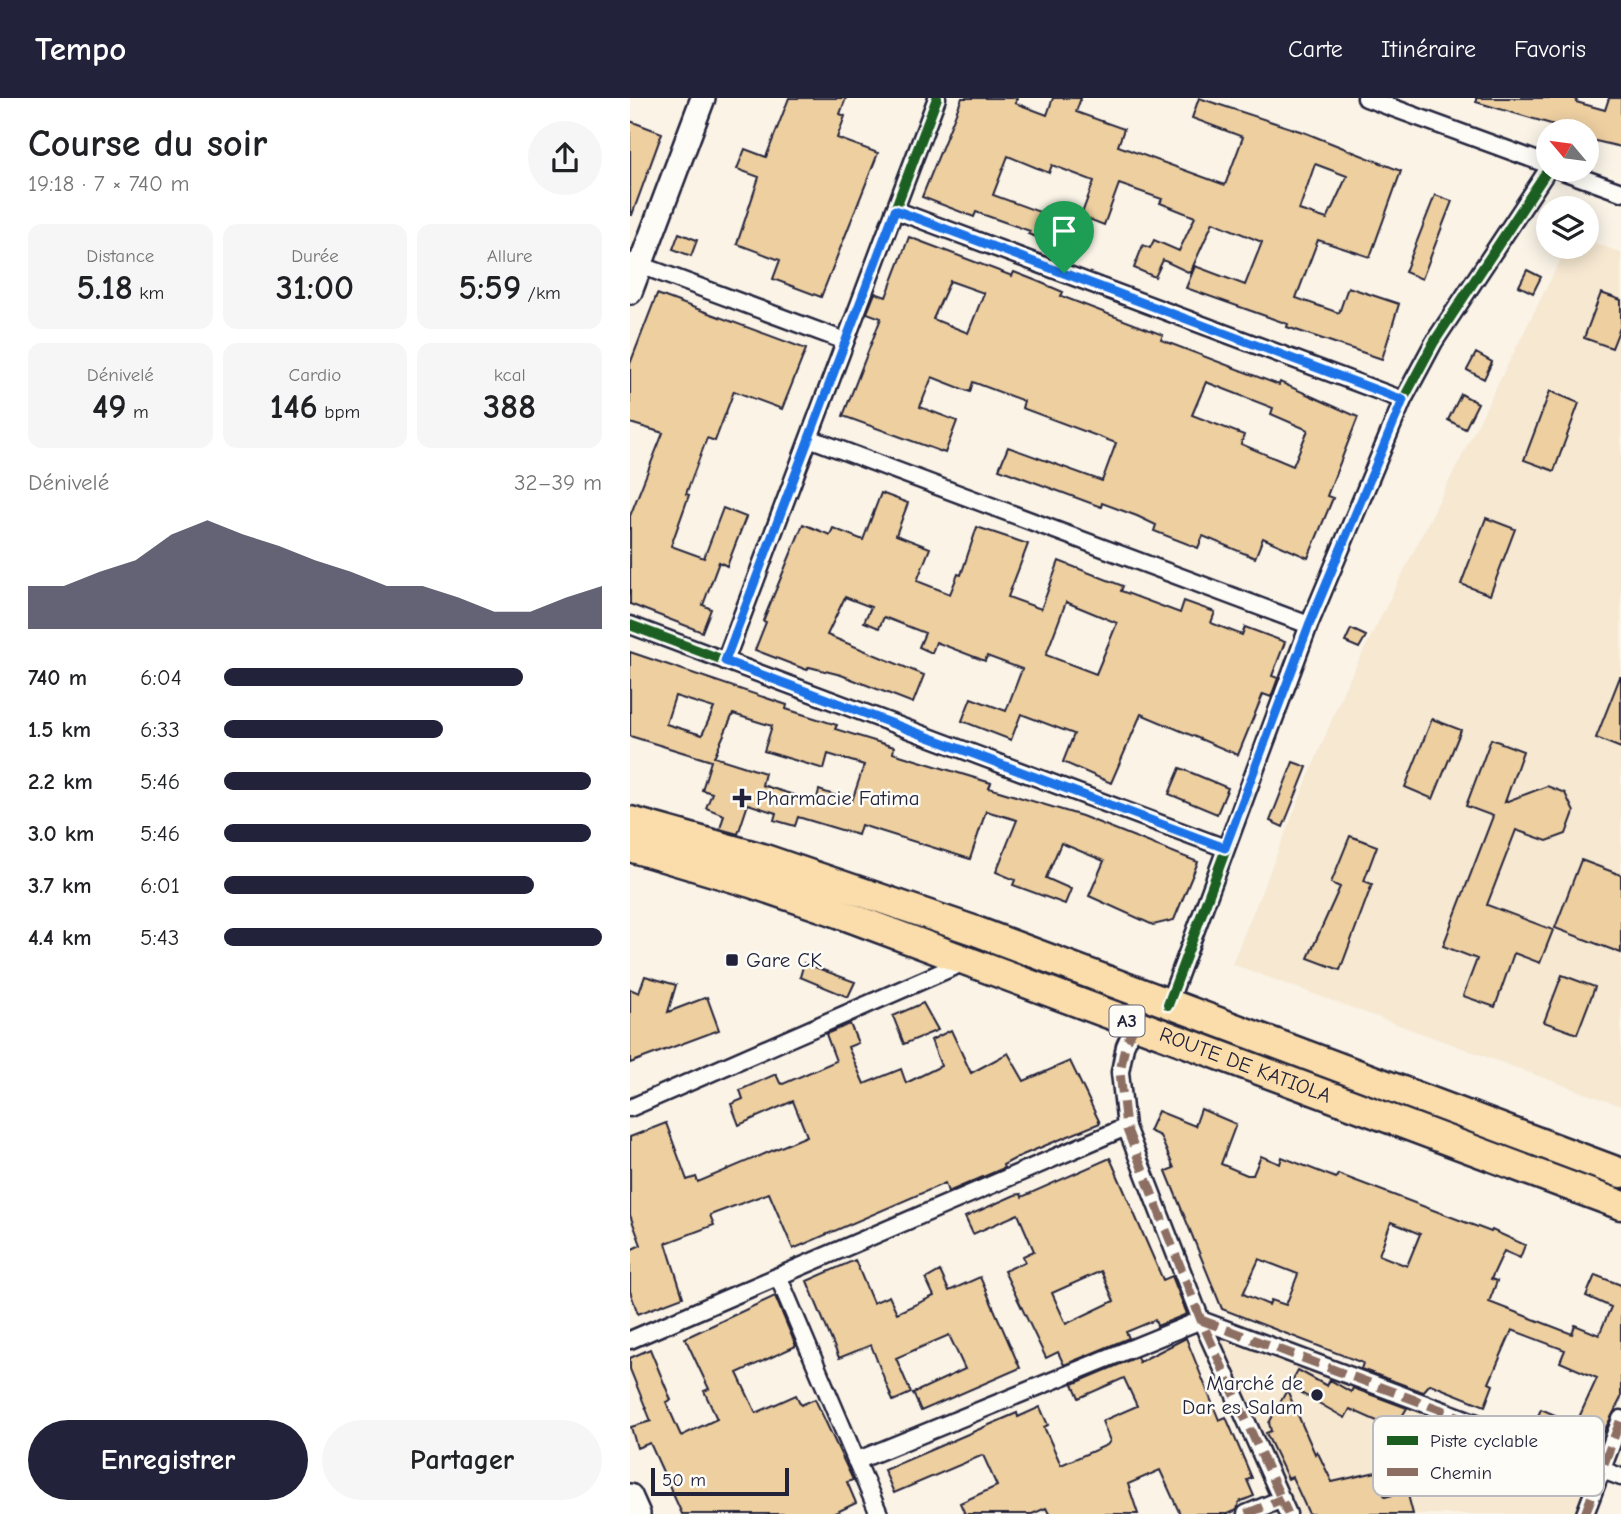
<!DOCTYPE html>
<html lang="fr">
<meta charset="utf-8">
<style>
:root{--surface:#fff;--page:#f6f6f6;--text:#202124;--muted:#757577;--accent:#22223b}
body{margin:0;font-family:"Comic Neue",sans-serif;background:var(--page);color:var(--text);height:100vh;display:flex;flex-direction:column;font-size:26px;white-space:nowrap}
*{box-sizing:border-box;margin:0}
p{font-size:23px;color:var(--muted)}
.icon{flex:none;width:38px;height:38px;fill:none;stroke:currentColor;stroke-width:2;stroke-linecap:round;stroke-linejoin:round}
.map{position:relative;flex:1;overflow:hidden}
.drawer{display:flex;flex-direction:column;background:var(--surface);width:630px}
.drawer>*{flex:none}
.needle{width:46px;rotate:299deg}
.buttons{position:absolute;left:906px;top:21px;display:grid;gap:14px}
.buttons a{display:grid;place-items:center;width:63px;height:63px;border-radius:50%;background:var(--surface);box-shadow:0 4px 18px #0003;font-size:35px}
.scale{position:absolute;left:21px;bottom:18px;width:138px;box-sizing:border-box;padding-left:7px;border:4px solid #22223b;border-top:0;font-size:19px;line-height:24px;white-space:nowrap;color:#22223b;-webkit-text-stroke:5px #fdfcf7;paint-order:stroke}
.pin{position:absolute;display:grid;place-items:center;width:60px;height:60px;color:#fff;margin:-72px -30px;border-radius:50% 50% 50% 0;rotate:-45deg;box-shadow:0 0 7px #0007}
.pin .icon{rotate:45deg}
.round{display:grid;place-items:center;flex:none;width:74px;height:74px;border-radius:37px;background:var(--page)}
.summary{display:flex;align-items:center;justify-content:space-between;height:119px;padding:0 28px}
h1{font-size:38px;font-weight:700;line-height:52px}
.figures{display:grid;grid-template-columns:repeat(3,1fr);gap:10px;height:119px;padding:7px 28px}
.figures div{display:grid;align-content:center;border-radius:14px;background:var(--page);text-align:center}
.figures b{font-size:35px;font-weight:700}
.figures small{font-size:19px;font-weight:400}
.figures p{font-size:19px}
.chart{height:196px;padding:14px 28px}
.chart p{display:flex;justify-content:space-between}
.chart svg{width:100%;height:126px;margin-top:7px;fill:var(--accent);opacity:.7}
.cta{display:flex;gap:14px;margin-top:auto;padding:14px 28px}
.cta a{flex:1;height:80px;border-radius:42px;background:var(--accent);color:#fff;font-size:28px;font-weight:700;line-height:80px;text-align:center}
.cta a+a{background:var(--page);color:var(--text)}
ul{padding:0 28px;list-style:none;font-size:23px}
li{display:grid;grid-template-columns:112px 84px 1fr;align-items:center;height:52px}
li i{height:18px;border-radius:9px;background:var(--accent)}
header{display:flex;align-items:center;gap:42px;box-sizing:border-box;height:98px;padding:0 35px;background:var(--accent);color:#fff}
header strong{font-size:33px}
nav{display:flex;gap:38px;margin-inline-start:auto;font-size:24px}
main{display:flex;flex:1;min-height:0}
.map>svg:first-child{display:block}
.built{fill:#f6e8d1}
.building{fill:#edcfa0;stroke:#22223b;stroke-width:2;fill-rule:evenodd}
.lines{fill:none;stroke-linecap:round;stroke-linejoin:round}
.street-casing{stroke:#22223b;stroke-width:21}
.secondary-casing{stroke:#22223b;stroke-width:28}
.highway-casing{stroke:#22223b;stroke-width:33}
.street{stroke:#fdfcf7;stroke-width:16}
.secondary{stroke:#fdfcf7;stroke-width:23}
.highway{stroke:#faddab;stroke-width:28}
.quiet{stroke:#8d6e63;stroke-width:9;stroke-dasharray:18 9;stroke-linecap:butt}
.cycleway-casing{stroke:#fdfcf7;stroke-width:15}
.cycleway{stroke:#1b5e20;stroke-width:10}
.route-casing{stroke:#fff;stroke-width:14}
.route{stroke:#1a73e8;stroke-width:9}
.poi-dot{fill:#22223b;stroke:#fdfcf7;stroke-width:2.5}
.labels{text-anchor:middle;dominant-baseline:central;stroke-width:5;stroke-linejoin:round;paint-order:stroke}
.shield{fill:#fdfcf7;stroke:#646373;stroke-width:2}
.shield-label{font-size:19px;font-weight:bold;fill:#22223b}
.poi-label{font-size:21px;fill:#22223b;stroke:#fdfcf7;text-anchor:start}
.street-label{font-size:21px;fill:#22223b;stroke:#fdfcf7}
.key{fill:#fdfcf7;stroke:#bbbbbf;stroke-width:2}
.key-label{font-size:19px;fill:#22223b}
</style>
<header>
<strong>Tempo</strong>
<nav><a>Carte</a><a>Itinéraire</a><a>Favoris</a></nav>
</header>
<main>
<section class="drawer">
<div class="summary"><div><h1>Course du soir</h1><p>19:18 · 7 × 740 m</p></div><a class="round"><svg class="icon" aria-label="share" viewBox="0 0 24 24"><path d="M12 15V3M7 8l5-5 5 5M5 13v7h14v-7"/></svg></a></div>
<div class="figures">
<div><p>Distance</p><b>5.18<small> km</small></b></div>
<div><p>Durée</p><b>31:00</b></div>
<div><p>Allure</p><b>5:59<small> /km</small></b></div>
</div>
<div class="figures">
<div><p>Dénivelé</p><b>49<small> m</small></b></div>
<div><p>Cardio</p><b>146<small> bpm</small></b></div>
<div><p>kcal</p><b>388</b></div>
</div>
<div class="chart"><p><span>Dénivelé</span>32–39 m</p>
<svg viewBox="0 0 160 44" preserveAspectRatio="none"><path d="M0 44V29L10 29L20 24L30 20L40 11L50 6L60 11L70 15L80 20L90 24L100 29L110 29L120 33L130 38L140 38L150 33L160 29V44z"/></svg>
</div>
<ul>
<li><b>740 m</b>6:04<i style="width:79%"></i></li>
<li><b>1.5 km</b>6:33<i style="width:58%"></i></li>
<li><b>2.2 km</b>5:46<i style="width:97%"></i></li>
<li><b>3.0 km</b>5:46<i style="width:97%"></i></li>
<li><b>3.7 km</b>6:01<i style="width:82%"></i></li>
<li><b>4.4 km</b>5:43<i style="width:100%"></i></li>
</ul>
<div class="cta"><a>Enregistrer</a><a>Partager</a></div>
</section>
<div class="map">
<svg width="991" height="1416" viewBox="0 0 991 1416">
<rect width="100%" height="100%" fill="#faf3e6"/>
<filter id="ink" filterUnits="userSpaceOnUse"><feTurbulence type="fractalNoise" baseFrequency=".0143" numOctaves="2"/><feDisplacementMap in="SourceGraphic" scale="14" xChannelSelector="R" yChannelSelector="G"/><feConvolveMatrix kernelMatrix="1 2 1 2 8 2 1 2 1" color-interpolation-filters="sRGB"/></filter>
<g filter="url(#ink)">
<path class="built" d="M957,142L991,155V1008L602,866L714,592L937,149H957Z
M571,1222L972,1372L955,1416H655Z"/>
<path class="building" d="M159,0H216L210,16L215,18L207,40L248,55L191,199L143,181L150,162L107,146L129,79L107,71L115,51L136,59Z
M332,0H388L385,5L417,17L423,0H451L446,14L494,31L488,48L595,87L613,39L562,20L569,0L676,35L771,73L740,159L688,142L666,200L709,215L718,189L769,206L752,261L657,229L658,226L556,190L565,168L615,187L632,144L583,124L560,175L533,162L525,179L504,170L513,147L520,150L524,142L549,153L565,119L530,105L532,101L489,86L474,127L451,118L464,83L422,67L419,75L378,58L363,97L459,132L451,155L398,136L400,133L346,114L344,119L292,99ZM685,66L717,78L697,121L669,112Z
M846,0H947L946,4L975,12L979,0H991V49L957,41V33H927L928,28L846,4Z
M0,23L32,35L2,117H0Z
M805,97L822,103L792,181L775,174Z
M49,135L67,142L61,158L43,151Z
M279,139L382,178L384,174L407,183L433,194L431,198L533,237L531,242L649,287L650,284L728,319L697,398L703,400L678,460L633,440L625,460L573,438L568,450L524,433L526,427L507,418L472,405L471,409L369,371L378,349L472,383L486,345L392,310L394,303L343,284L340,294L302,279L290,309L327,323L315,355L213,318L251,220L237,215L245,195L256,199ZM320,183L354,195L338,235L303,221ZM576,284L643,310L641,316L678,332L663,368L611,346L614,337L562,317Z
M897,172L911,179L903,195L889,188Z
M971,195L991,202V227L982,250L954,240Z
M27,196L176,251L152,311L104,293L85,343L77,340L56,396L59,397L41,448L74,460L93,410L116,419L97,468L89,464L73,507L81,511L72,534L0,506V418L33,335L0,325V266Z
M846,255L862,264L854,281L837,272Z
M920,293L949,305L924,373L894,362Z
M831,296L848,305L835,331L818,322Z
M251,395L278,405L266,437L300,450L287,483L320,496L328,476L331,477L347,429L398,446L378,499L411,511L429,463L493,488L491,493L550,515L554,503L585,514L581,525L612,537L615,529L655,544L642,578L648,580L641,599L633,596L608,657L511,616L481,685L433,664L444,636L391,616L381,642L332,623L341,600L376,613L392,571L357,558L355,563L306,544L302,555L289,549L295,535L254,519L249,530L234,524L241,509L215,499L197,537L294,577L283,605L211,577L179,569L177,572L125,552L136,524L133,523L173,426L200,437L203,430L233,442ZM436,504L487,525L466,576L416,557Z
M856,420L885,431L860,497L831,486Z
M721,531L736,538L729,550L715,544Z
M0,554L157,607L156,611L207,627L205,631L264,649L263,655L361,685L359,690L452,718L568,764L544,822L523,827L459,798L474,763L431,745L416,780L441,791L435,806L383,787L385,782L366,774L387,722L356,713L340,761L231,727L228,737L168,719L165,728L144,722L146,715L118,706L108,736L90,731L94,717L76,710L82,695L72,692L81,663L0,638ZM45,598L84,610L72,637L36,626ZM103,616L142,628L134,653L194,671L198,656L234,667L222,703L189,692L186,704L132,687L135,675L84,659Z
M990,579H991V650L966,640Z
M802,621L831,632L803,701L775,689Z
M861,641L893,653L875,704L917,688L935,695L944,714L936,736L917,743L886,732L857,807L923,832L910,865L884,855L865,909L833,898L847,861L813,848L863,718L836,708Z
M663,664L677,669L653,729L640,723Z
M550,670L598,690L587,716L539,696Z
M720,738L747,748L734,783L742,786L710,872L678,860L710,789L701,785Z
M951,762L991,777V855L925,830Z
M174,865L225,884L218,899L170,879Z
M932,877L965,889L947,936L914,924Z
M15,878L46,887L38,914L77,899L89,932L0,965V891L9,895Z
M293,905L308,932L274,946L263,918Z
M220,926L228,945L218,949L234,986L271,971L276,985L311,968L301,942L321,932L341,975L378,955L394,983L440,963L470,1025L390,1058L373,1067L374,1070L318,1094L315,1085L163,1151L139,1095L80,1117L84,1127L36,1145L53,1199L8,1216L0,1193V1152L11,1147L0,1117V1039L36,1025L57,1082L66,1079L68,1084L177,1038L163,1003L109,1027L101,1006L113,1001L110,992L146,976L150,985L153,986L206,963L196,936Z
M571,1011L606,1026L591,1066L617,1077H623L631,1058L650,1066L652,1059L706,1080L708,1076L861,1134L862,1132L895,1147L890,1160L874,1153L861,1181L867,1183L859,1204L942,1236L945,1227L969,1237L981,1209L956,1198L965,1177L991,1187V1300L962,1357L901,1334L911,1311L946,1326L967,1280L930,1264L935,1252L882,1232L859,1285L863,1287L855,1308L800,1286L793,1294L731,1271L733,1265L592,1211L536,1073L544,1070L530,1038L519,1033L528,1013L565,1028ZM761,1124L790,1136L777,1168L749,1157ZM629,1161L668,1176L656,1207L641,1202L639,1207L613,1196Z
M480,1060L533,1182L542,1178L557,1216L527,1228L525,1222L496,1234L499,1240L434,1267L428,1254L416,1260L374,1173L395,1164L393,1158L404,1153L388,1116L343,1136L335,1119L385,1097L391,1096L392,1099ZM471,1173L484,1203L436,1226L422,1195Z
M225,1162L243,1205L259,1198L267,1215L304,1198L296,1181L310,1173L319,1193L350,1179L390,1270L291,1313L283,1295L335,1271L319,1237L266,1260L281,1295L263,1303L241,1247L209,1260L177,1183Z
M145,1198L166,1248L107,1275L126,1315L166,1297L171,1307L185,1301L223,1382L217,1384L226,1405L203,1416H52L20,1345L7,1350L1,1329L21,1323L0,1271V1260L20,1251L41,1302L36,1304L51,1338L87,1321L74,1293L79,1291L55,1240Z
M556,1240L589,1322L596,1319L622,1380L617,1382L624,1398L609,1404L607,1412L598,1416H550L530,1372L498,1386L508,1416H419L416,1410L402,1416H335L330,1405L367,1388L353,1357L264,1395L254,1372L387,1315L388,1319L410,1309L418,1327L414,1329L431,1367L477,1347L480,1343L472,1323L507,1308L494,1280L449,1300L443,1286L507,1259L509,1264Z
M668,1272L697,1288L700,1282L721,1294L723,1290L777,1310L768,1325L762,1321L758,1328L720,1311L715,1320L659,1288Z
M657,1292L685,1356L687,1353L702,1384L746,1374L755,1399L777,1393L783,1416H679L662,1379L658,1381L636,1335L641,1333L639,1325Z"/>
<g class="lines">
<g class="street-casing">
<path id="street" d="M736,0L919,67
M930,72L991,94
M265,112L773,302
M2,164L215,243
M179,340L679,527
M0,527L595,750
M95,563L307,0
M538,907L679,527L773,302L804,244L919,70
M505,926L495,948L490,974L496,1029L571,1222L658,1416
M0,1010L337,863
M148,1178L249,1416
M0,1242L496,1029
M226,1363L571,1222L991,1379
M616,1416L652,1401
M955,1416L991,1321"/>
</g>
<g class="secondary-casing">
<path id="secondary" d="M0,194L73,0
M0,1398L8,1416"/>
</g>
<g class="highway-casing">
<g id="highway">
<path d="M0,723L132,760L343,832L991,1075"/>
<path id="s1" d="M0,749L121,785L203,813L991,1107"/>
</g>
</g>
<use href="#street" class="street"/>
<use href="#secondary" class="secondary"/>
<use href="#highway" class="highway"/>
<path class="quiet" d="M505,926L495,948L490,974L496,1029L571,1222L658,1416
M571,1222L972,1372
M616,1416L652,1401
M955,1416L991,1321"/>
<g class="cycleway-casing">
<path id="cycleway" d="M0,527L595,750
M95,563L307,0
M538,907L679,527L773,302L804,244L919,70"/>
</g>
<use href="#cycleway" class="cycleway"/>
</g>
</g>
<g class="lines" filter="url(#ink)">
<g class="route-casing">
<path id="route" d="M265,112L773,302L679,527L595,750L95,563Z"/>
</g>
<use href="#route" class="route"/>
</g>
<g class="poi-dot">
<path d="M108.5 689.5h7v7h7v7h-7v7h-7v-7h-7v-7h7z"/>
<rect x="95" y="855" width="14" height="14" rx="3.5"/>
<circle cx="687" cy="1297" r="7"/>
</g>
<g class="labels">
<rect class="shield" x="479.5" y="907.5" width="35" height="31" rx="5"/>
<g class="shield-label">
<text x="497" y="923">A3</text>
</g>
<g class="poi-label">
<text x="126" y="700">Pharmacie Fatima</text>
<text x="116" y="862">Gare CK</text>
<text x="673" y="1285" text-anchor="end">Marché de<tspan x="673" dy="24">Dar es Salam</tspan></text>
</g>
<g class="street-label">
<text stroke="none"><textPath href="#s1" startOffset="653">ROUTE DE KATIOLA</textPath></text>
</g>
</g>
<rect x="743" y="1318" width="231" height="80" rx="10" class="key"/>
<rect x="757" y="1338" width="31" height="9" fill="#1b5e20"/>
<rect x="757" y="1370" width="31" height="8" fill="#8d6e63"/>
<g class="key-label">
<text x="800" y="1349">Piste cyclable</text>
<text x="800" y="1381">Chemin</text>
</g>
</svg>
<div class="buttons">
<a><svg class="needle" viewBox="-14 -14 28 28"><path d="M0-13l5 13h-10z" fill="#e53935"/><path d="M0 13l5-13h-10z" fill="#757577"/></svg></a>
<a><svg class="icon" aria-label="layers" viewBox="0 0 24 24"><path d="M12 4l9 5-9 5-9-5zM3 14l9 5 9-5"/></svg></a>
</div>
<div class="scale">50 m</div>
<div class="pin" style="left:434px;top:175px;background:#1e9e55"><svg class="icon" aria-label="arrive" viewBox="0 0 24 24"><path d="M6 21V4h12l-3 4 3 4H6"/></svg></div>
</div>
</main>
